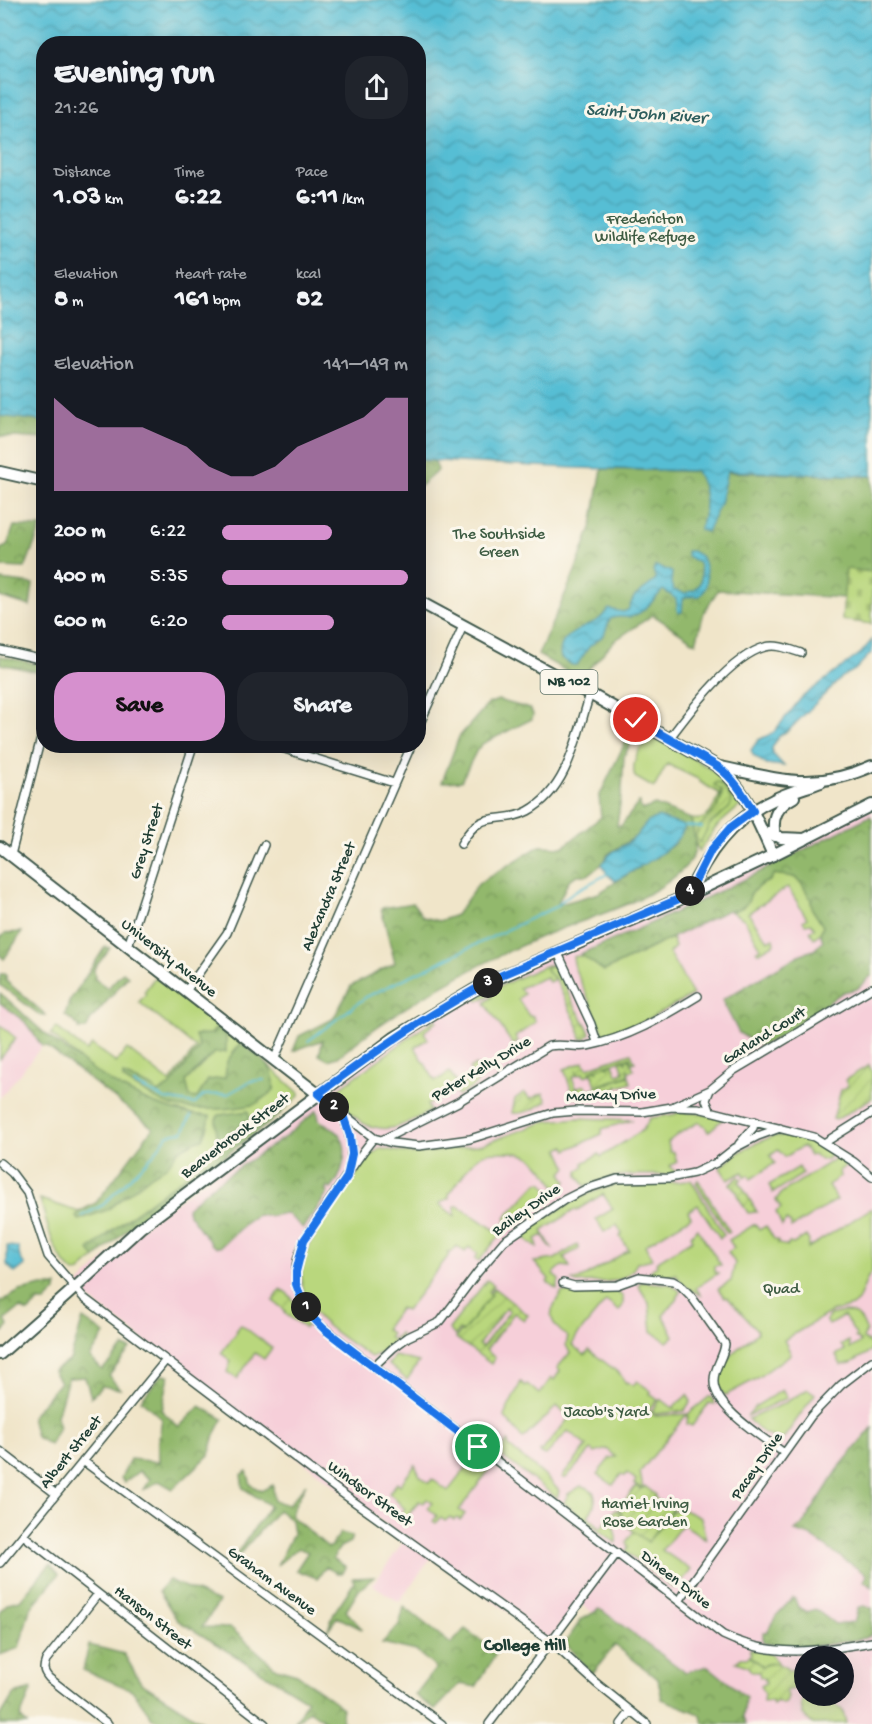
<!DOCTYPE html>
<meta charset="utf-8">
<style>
:root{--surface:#171b24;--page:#20242c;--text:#f1f3f6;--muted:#9ea1a6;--accent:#d690ce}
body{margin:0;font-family:"Gochi Hand",sans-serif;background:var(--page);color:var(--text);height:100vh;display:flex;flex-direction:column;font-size:22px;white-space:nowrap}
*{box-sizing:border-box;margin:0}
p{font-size:20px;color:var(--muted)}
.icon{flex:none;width:33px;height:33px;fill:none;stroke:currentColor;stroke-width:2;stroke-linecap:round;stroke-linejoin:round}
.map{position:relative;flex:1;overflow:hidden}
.drawer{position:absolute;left:36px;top:36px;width:390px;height:717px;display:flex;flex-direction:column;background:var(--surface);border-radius:24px;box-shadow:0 6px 24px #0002}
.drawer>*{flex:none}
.tools{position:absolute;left:794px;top:1646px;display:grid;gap:12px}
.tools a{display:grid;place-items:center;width:60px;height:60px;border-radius:50%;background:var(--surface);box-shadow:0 6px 24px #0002;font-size:30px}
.pin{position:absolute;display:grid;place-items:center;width:51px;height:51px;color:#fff;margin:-26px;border:3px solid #fff;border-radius:50%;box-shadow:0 2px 6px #0007}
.km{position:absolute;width:30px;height:30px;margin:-15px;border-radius:50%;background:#222;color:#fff;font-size:16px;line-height:30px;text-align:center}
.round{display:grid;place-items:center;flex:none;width:63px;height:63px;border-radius:24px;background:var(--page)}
.summary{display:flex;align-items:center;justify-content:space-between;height:102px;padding:0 18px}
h1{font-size:33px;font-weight:800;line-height:45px}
.metrics{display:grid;grid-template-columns:repeat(3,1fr);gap:9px;height:102px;padding:6px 18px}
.metrics div{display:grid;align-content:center}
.metrics b{font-size:26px;font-weight:800}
.metrics small{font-size:16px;font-weight:400}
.metrics p{font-size:16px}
.chart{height:168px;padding:12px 18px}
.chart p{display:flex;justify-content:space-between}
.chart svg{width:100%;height:108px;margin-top:6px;fill:var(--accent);opacity:.7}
.button{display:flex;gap:12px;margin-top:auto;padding:12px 18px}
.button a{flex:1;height:69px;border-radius:24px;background:var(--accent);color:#111;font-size:24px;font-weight:800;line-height:69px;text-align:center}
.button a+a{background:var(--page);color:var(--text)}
ul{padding:0 18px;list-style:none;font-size:20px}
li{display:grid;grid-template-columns:96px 72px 1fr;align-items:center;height:45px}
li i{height:15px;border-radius:8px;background:var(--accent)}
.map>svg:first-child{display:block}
.built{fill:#f6cfd9;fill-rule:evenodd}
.green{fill:#b9d77d;stroke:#6c8a58;stroke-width:1.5;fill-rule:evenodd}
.forest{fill:url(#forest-crowns);stroke:#587a50;stroke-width:1.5;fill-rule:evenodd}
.cemetery{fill:url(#cemetery-stones);stroke:#6c8a58;stroke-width:1.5}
.garden{fill:url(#garden-furrows);stroke:#6c8a58;stroke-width:1.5;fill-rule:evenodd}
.water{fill:url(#water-waves);stroke:#3b7e84;stroke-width:1.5}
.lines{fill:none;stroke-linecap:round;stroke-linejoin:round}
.stream{stroke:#57bed4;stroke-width:2}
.street-casing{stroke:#3e564a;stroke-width:10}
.secondary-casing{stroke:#3e564a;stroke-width:14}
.primary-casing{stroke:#3e564a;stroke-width:14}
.street{stroke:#fff;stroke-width:7}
.secondary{stroke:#fff;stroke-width:10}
.primary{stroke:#fff;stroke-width:10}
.route-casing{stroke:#fff;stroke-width:12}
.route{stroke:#1a73e8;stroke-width:8}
.labels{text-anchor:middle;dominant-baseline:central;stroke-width:6;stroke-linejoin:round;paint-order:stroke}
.shield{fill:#fbf7ec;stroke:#61756b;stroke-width:1.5}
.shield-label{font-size:15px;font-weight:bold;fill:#1f3d34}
.park-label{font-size:16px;fill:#3e5c43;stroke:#fbf7ec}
.street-label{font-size:16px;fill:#1f3d34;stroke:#fbf7ec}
.water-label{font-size:18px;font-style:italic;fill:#2d5d5c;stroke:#fbf7ec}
.neighbourhood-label{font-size:18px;font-weight:bold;fill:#1f3d34;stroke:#fbf7ec}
</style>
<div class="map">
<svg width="872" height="1724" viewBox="0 0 872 1724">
<defs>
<pattern id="forest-crowns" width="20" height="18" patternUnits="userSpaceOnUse" patternTransform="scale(1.5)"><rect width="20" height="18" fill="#92b86c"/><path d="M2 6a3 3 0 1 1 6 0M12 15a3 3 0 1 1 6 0" fill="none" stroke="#77975a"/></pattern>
<pattern id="cemetery-stones" width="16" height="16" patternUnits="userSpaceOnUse" patternTransform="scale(1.5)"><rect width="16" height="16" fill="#b9d77d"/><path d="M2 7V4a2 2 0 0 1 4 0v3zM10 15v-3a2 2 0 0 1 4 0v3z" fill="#9fb96d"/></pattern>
<pattern id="garden-furrows" width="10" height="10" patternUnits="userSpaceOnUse" patternTransform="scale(1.5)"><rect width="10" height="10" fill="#b9d77d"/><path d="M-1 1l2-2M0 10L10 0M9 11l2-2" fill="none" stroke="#9fb96d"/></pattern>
<pattern id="water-waves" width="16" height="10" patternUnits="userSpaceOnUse" patternTransform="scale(1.5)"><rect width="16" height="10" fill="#57bed4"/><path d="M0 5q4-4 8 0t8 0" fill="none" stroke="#479cad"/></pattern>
</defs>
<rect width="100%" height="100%" fill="#fbf7ec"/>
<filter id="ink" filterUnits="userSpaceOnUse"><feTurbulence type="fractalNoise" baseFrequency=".0167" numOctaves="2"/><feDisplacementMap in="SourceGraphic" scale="12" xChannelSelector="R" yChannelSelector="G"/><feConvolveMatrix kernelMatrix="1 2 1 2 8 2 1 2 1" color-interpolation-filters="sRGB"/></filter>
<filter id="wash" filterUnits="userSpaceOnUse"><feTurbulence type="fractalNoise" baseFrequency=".008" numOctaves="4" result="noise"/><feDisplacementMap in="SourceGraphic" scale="24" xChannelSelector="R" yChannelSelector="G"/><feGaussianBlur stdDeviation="1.35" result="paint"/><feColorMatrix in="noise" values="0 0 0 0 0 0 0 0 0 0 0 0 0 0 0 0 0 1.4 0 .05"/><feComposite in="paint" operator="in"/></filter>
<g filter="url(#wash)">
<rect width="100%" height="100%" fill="#f0e5c9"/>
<path class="built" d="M869,807L872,813V1724H734L694,1687L580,1603L551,1642L431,1558L399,1602L373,1585L405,1539L75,1288L119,1245L341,1077L474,990ZM804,1656H843V1695H804Z
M0,1003L25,1022L42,1046L0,1098Z"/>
<path class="green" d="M657,739C680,752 736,776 741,805L717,826L699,851L694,839L691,819C709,822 712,810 719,796V793L700,782V780L667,764L654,788L635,777C631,767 637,748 647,742C650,740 653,740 657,739ZM720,783L731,798L729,808L721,813L717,819L710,824L701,825C717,812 723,803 720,783Z
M774,874L794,877L802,884L811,900L812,909L824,926L820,933L814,938L810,931L815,928L811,923L805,924L803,921L807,918L788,887L748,913L768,941L774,938L775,943L758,953L756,951L761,948L744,919L728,910L734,911L760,885L770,881Z
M672,938L675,947L669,953L693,995L641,1023L607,1035L604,1034L575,969L573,957C586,953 594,963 604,971Z
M547,965H550L546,968L555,979L549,982L546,977L519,988L524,994L518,999L529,1016H533L536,1022L515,1037L518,1042L513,1045L485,1003L492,997L490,995L478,1001L475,997Z
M155,977L257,1055L299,1093V1096L271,1122L137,1221L79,1272L74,1273C52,1254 48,1226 40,1199L79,1212L96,1203L157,1128L51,1034L56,1027L86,1051L92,1045L116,1063L127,1049L170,1082L196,1048L139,1002L146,994L144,992Z
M435,1019L437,1021L424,1032L428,1039L415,1047L435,1081L450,1072L458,1085L471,1074L470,1068L476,1065C483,1084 474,1087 458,1096L454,1090L427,1105L430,1111C415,1119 392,1133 375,1127L373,1128L363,1123L334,1100L333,1098L340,1095L337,1090Z
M0,1025L16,1038L0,1059Z
M677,1112L697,1113L721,1118L722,1120L708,1132L705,1126L699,1122L678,1134L668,1142L670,1152H674L677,1162L670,1166L678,1174C661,1176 645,1174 628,1175C613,1175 599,1181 585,1186L578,1176V1171L584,1166L583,1163L599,1154L601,1157L643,1130L650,1118L676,1114Z
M578,1118L633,1120L602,1129V1134L567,1150L565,1146L559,1149L567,1167L562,1173L567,1181L561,1187H556C538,1162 534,1151 501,1152C493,1152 485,1152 478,1157C466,1167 459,1183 449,1194V1198L439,1204L455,1216V1206H458L495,1230L507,1222L505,1218L537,1183L542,1182C548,1187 549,1191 547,1197L495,1241L479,1261L475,1259L478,1254L469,1247L465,1252L457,1246L452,1252L447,1253L449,1255L406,1311L400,1308L385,1329L391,1333L389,1337L393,1340L399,1333L401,1336L378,1354L371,1357C354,1345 333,1333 319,1318C282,1277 311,1237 336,1202C348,1186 360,1169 371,1153L374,1154L379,1149H383L413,1154L445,1150L483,1144L547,1121Z
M773,1136H786L807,1141L808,1140L831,1153V1155L827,1159L821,1160L814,1155L810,1156L803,1146L785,1157L778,1150L770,1156L775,1163L751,1179L749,1175L745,1177L743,1172L728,1180L720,1168L736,1154L750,1146Z
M836,1158L848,1164L839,1171L840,1177L828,1185L837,1200L791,1228V1224L786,1220L782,1226L776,1212L781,1208L776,1200L781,1193Z
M799,1167L803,1174L773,1193L769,1185Z
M691,1180L724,1235L720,1238L698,1205L688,1211L691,1217L645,1245L652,1259L637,1263C625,1288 600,1280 577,1283L572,1281L581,1279L629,1250L620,1236L622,1234L617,1225L604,1232L596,1219L613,1209L603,1194L577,1210L576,1209L542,1231L552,1248L550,1247L543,1235L536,1239L538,1247L529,1242L522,1234C552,1214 585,1189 622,1184C646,1181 667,1186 691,1180Z
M698,1180L730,1232L727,1233L696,1183Z
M872,1208V1272L868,1277L858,1301L852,1306L831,1312L784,1340L791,1354L754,1380L726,1395L723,1394C705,1369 740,1347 757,1333V1330L727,1297L725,1298L718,1289L731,1281L735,1263L728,1252L734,1248L729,1240L755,1224L759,1230L766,1226L774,1239L778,1241V1244L788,1246L789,1243L793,1244L806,1236L809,1241L808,1248Z
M697,1228L721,1265L714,1266V1272L718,1273L696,1288L701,1295C691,1291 680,1283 676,1274C669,1278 655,1276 649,1272L657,1265L656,1262L693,1239L691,1235Z
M577,1245L579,1249L564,1257L570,1267L562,1266L553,1274L559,1280L557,1289L547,1282L549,1279L534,1262L555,1259Z
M487,1280L494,1285L488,1292L491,1295L463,1332L459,1330L455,1336L449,1329Z
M641,1282L670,1284L680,1291L677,1300L663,1315L674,1336L667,1342L652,1331L649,1303L638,1285Z
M611,1290L616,1291L623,1297V1305L619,1311L606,1301L577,1336L572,1345L585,1355L589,1350L620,1374L626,1383L628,1382L633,1386L637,1381L651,1391L650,1394L658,1400L648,1409L655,1416L687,1414L640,1472L643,1489L634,1484L636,1480L627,1473L624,1476L621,1474L613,1485L597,1474L610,1458L616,1457L607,1449L595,1453L591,1450L566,1478H563L562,1477L587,1446L568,1431L546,1455L540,1454V1451H542L569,1418L557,1406L523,1439L504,1416L521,1382L525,1386L527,1384L540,1394L551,1378L554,1380L560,1371L557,1368L570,1353L566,1345L568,1337C547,1322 547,1313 562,1292Z
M844,1312C856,1312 863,1319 866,1331L863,1339L872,1344V1351L851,1363L841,1365L836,1355L845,1350L841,1345L849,1341L850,1349L861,1342L855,1337L856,1335L844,1316L829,1325L826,1320L830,1315Z
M240,1324L272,1348L264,1359L255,1353L237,1379L227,1372L231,1361L221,1353L237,1332L236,1330Z
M394,1356L419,1362L407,1380L388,1364L390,1363Z
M808,1389L815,1394L783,1439C769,1440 757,1429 748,1419L783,1404Z
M782,1390L787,1398L747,1416L756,1406Z
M687,1395L691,1401L684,1411L656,1414L652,1410L661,1399L673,1408Z
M709,1397H712L715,1405L709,1403L692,1426L687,1424L688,1414Z
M508,1441L509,1447C526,1461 546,1474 559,1491L557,1498L498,1453Z
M471,1448L489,1461V1470L459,1510L465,1514L460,1520L457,1518L454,1520L450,1517L445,1521L441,1518L436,1523L433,1521L437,1516L428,1508L432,1503L427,1499L423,1503L419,1501L403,1522L398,1517L405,1509L389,1493L397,1483L400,1485L415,1465L420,1476L429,1483L432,1479L448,1491L470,1463L464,1457Z
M581,1486C600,1489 597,1504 588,1516L601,1528L615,1510L622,1513C606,1524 618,1529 616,1543L564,1503L568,1494Z
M684,1510L701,1518L706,1539L683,1524L662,1550L691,1570L680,1584L673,1588L626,1552L628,1547L626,1542L634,1531L648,1542L672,1511Z
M749,1649L772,1654L778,1664H767L762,1666L749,1656L751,1654Z
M807,1695H822L843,1711L846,1723L813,1724L803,1715L801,1703Z"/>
<path class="forest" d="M0,416L43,421V439L0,436Z
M418,460L434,461L438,470L420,486H419Z
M602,469L872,476V572L846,569L844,598L718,590L704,612L696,643L653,615L614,641L580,679L538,655L574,574L592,525Z
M14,526L41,527L25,568L0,567V549L7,546Z
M0,580L33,584L30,606L0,597Z
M0,656L43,665V673L0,664Z
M498,700L530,709L533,714L532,719L482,744L477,750L461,781L442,782L459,737L488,704Z
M632,728L635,730V736L624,756L622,789L617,826H621L639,802L642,810L655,805L691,819C694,839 701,849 686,866C654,902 585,918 540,937C467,969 399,1006 338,1057L328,1060L319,1055L323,1040L293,1051L299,1036L333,1019L351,986L395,963L381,908L413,903L423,917L439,921L456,915L479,883L540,846L563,847L601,817L599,797ZM635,837L676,843L599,893L557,905L569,880L577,875H588L602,864L608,854Z
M870,816L872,819V975L857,989L843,992L782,1036L762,1045H758L739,1033L722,1000L801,954L814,950L823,941L820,933L823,926L812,909L811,900L802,884L794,877L774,874C769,883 767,881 760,885C756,887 754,892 750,894C750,905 738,912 728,910L604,971L580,954C679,913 775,865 870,816Z
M22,932L4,959L0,955V938L6,933Z
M105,947L110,948L94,969L95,979L108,988L123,972L128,976L90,1021L86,1029H79L80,1027L65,1015L69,1002Z
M0,974H6V981L46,1015L41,1016L0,985Z
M0,993C17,1007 31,1022 48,1036C96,1074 146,1112 210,1116L208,1126L203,1139L193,1142L178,1151L168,1165L153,1174L107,1210L79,1220L76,1217L79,1212L96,1203L153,1128L46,1046H42L25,1022L0,1003Z
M219,1025L226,1031V1052L214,1053L186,1081L190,1097L197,1098L208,1080L225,1078L227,1061L241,1043C260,1057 276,1065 274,1090C268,1094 262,1102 255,1104C237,1110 191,1111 172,1106C154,1100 139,1089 123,1079V1075L153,1088L158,1093L169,1087L199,1048L195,1035L211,1034Z
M317,1110L319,1120C325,1124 334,1128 339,1134C351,1149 342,1176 331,1189L327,1187L325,1191L328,1193L303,1228L286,1213L270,1216L257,1215L249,1220L220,1247H215L211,1244L189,1214L187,1208L214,1184L285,1137Z
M248,1111L250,1118L220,1141L217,1139L216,1119L219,1115Z
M283,1112L137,1221L95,1258L89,1250C145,1201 210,1161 271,1116Z
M42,1286H57L56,1291L45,1302H39L28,1312L20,1308L5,1320L8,1326L4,1332L0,1328V1302L20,1291Z
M83,1319L105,1334L90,1357L102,1370L124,1347L130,1349L109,1376L120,1389L102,1386L91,1397L85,1377L68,1378L57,1416L59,1427L50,1445L36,1437L31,1417L60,1382L53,1371L70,1360Z
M161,1375H169L162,1411L179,1427L200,1406L223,1419L215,1435L209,1455L173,1489L159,1481L143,1490L150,1479L139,1471L125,1482L121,1478L130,1459L159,1462L158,1443L162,1419L141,1400Z
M872,1428V1587L864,1581L867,1575L810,1536L795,1531L803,1524L841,1465Z
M247,1471L251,1485L261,1491L273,1485L274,1501L288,1505L306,1484L290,1515L329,1548L341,1533L352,1536L350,1542L340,1547L333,1558L346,1567L343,1573H337L326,1567L317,1578L296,1570L308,1552L298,1548L277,1565L293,1534L291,1520L278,1510L237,1557H234L270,1506L243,1488L241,1475Z
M50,1564L59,1574L30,1609L19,1648L0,1655V1611L8,1603L20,1600Z
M374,1577L359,1590L346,1611L362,1629L337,1617L327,1631L335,1611L354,1583L353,1578Z
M169,1580L219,1602L202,1627L231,1628L276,1668L297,1674L343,1708L341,1721L346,1724H325L321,1718L309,1710L294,1724L307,1700L177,1620L159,1591Z
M793,1598L795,1599L798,1607L807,1612L815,1609L835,1624L854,1622L858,1608L863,1606L872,1608L871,1634L865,1638C830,1645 798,1650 763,1643V1632H767L776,1616Z
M404,1607L451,1644L465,1629L497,1652L476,1687L460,1684L435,1710L415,1695L436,1668L416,1651L382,1643L399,1625Z
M600,1609L685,1672L708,1666L746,1697L743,1717L746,1724H704L700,1714L662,1699L658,1679L615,1645L592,1674L565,1643L581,1620Z
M89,1645L124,1654L141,1683L206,1724H163L153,1719L132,1690L83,1670Z
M32,1689L20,1717L27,1724H0V1717L14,1694Z"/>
<path class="cemetery" d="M846,569L872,572V624L842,620Z"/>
<path class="garden" d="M717,782L724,787L732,802L729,808L710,824L700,843L696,838L697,829C706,819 726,805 721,790L714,785Z
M552,965C563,971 565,988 571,999C577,1012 586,1021 590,1034L585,1039H581L578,1026L555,979L547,972L546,968Z
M631,1053L635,1062L632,1063L630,1057L590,1071L591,1074L584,1076L583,1073L578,1075L576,1070L577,1075L572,1077L578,1093L580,1092L577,1087L586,1085L588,1090L629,1076L631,1083L618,1087L617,1085V1088L595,1095L593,1092L574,1098L564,1069L584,1062L587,1068Z
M629,1058L634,1070L629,1071L628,1069L629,1075L596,1086L593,1076L595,1075H592L591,1071L596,1070L598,1072L597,1069L608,1065L609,1068V1065L613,1064L617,1074L624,1072L620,1061L625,1060L626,1063V1059Z
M869,1065L872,1072V1098L836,1120L833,1119L841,1090L848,1086L845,1080Z
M524,1092L530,1099L543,1093L547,1101C536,1108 525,1115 512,1113L515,1099Z
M739,1177L742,1179L739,1181L757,1212L748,1213L737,1195L738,1193L730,1184Z
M494,1288L528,1315L524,1320L514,1313L486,1350L495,1358L491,1364L456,1338L461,1331L463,1332L491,1295L490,1293ZM506,1308L510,1311L482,1347L479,1344Z
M281,1289C294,1296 301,1313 308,1325L305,1328L284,1313L286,1311L273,1301Z
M636,1486L640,1489L646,1487L656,1495L654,1497L662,1504L665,1501L674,1507L648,1542L620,1521L622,1513L618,1510Z
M749,1656L762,1666C772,1661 782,1664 790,1671L795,1667H804V1672H793L794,1680L799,1682L804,1680V1685L786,1691L788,1696L786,1703L782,1704L777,1701L773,1705L772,1701L763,1702L764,1693L760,1686L766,1683L764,1678L760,1677L759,1672H752L747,1666L736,1662L741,1658H747Z"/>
<path class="water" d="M0,0H872V476L727,471L720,504L707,532L699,530C708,509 707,491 696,471L574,468L419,460L418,44H44L43,421L0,416Z
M687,551H692L702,557C707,570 711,586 700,596L686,597L683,599L682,612L678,613L676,599L663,590C653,600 643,615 629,617C622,618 617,615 610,619L604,635L589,647L577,665H572L561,658C555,634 585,629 599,619C603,617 605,612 609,609L623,612L628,610L634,597L656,580L653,570L656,566L672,572L671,584L674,590L685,593L695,590C703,582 702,574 699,563L687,556Z
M872,640V652L855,670L842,677L789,730L779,736L772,748V753L784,766L765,764L753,755L751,750L758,740L773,733L802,697L861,653Z
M658,817L685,826C678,849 636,869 615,881L607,874L602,864C610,849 626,847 636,836C644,827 646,820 658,817Z
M7,1246L18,1247L20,1258L25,1265L15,1273L7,1265Z"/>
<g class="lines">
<path class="stream" d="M685,826L702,827
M308,1041L366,997L557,906C573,888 588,886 607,874
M134,1084L165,1099L195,1104L204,1095L228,1094L251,1081L264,1080
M82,1216L103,1205L153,1155L167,1136L174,1133L183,1132L191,1116"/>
</g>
</g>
<g filter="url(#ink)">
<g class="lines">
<g class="street-casing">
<path id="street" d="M0,650L44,660
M418,728L463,626
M669,739C690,711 731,656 765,647C777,644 789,649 801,653
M275,746L394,783
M461,844C482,806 500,826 528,811C569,789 577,734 590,694
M11,855L44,726
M128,946L193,746
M557,951L591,1024L597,1042
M186,991L227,933L264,845
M274,1060L411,746
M710,1090L706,1100L710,1110
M318,1094L374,1138L392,1143L419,1146L470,1139L553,1113L576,1111L642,1112L672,1107L698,1108L814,1137L854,1162L872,1177
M674,1106L710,1090L733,1071L872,988
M343,1115C349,1133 355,1149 349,1168
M374,1138C359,1155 347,1176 334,1194C304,1239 275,1271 316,1322L723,1635C772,1659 821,1651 872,1642
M382,1140L458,1102L549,1046C562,1043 574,1048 587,1046C628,1038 662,1018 698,996
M824,1143L872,1113
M739,1144L753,1128L755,1121
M0,1163L12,1173L27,1193L48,1256L84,1298L339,1491L551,1642L596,1683L647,1724
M563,1283L574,1286L617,1285L639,1277L673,1281L680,1285L691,1296L725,1344C724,1357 714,1367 714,1380C712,1407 764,1438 784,1453
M374,1366L393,1348L408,1337L440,1322L477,1273L504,1241L564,1200L586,1189L617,1179L669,1178L694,1173L716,1163L735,1148L758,1136L780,1128
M0,1451L56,1494
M83,1461L442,1724
M23,1535L265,1724
M0,1563L166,1360
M98,1594L46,1660C43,1668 43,1671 49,1678L108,1724
M679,1601L811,1416L841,1385L872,1361
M489,1724L617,1553
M621,1724L631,1711"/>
</g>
<g class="secondary-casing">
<path id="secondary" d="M0,847L318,1094
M0,1354L67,1295L140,1228L394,1038L474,990L500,977L680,899L773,855L872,805"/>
</g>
<g class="primary-casing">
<path id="primary" d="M0,472L44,482
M418,601L590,694L717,766C746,788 758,823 773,855
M720,767C779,779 814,792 872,766
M771,832L781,838L805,839
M775,836C771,817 777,806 794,797
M688,895C707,854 730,820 773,800C788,792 805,788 821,782"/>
</g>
<use href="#street" class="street"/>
<use href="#secondary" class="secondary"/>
<use href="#primary" class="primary"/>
</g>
</g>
<g class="lines" filter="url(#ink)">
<g class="route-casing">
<path id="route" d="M478,1447L324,1329L310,1315L302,1300L296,1284V1272L304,1240L347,1177L352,1154L350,1136L343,1115L318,1094C376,1051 435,1009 500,976L688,895L711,850L730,828L753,811C743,793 734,779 717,766L636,720"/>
</g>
<use href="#route" class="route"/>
</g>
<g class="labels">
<rect class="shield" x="540.5" y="670" width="57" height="24" rx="4.5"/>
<g class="shield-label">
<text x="569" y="682">NB 102</text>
</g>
<g class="park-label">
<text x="645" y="220">Fredericton<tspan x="645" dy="18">Wildlife Refuge</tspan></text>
<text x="499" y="535">The Southside<tspan x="499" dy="18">Green</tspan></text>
<text x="781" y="1290">Quad</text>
<text x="606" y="1413">Jacob's Yard</text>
<text x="645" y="1505">Harriet Irving<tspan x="645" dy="18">Rose Garden</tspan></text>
</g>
<g class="street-label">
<text transform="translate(148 842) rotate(-72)">Grey Street</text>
<text transform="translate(330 897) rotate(-67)">Alexandra Street</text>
<text transform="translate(168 959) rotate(38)">University Avenue</text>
<text transform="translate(765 1037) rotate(-32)">Garland Court</text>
<text transform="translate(482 1070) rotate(-31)">Peter Kelly Drive</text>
<text transform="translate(611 1097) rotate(-2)">MacKay Drive</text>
<text transform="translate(236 1137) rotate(-37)">Beaverbrook Street</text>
<text transform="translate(527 1211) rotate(-35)">Bailey Drive</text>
<text transform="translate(72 1453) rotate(-51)">Albert Street</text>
<text transform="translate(758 1467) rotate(-55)">Pacey Drive</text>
<text transform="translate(369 1495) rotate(36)">Windsor Street</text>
<text transform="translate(675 1581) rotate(38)">Dineen Drive</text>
<text transform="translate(271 1582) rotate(36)">Graham Avenue</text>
<text transform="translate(152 1619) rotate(38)">Hanson Street</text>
</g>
<g class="water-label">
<text transform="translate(646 115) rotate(4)">Saint John River</text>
</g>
<g class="neighbourhood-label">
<text x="525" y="1646">College Hill</text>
</g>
</g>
</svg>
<div class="tools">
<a><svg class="icon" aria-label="layers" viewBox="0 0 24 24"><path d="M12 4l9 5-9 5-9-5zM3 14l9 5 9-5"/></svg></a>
</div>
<div class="pin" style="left:478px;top:1447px;background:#1e9e55"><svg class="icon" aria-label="arrive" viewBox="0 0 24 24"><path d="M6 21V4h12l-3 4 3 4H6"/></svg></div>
<div class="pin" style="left:636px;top:720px;background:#d93025"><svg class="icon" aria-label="check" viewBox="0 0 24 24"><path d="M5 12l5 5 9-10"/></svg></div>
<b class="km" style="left:306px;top:1307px">1</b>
<b class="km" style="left:334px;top:1107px">2</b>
<b class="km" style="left:488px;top:983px">3</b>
<b class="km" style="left:690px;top:891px">4</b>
<section class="drawer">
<div class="summary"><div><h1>Evening run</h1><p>21:26</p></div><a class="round"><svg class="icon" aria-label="share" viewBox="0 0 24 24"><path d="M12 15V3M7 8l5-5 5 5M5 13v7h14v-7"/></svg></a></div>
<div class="metrics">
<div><p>Distance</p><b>1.03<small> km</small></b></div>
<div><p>Time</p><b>6:22</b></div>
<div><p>Pace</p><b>6:11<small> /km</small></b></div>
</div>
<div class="metrics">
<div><p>Elevation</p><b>8<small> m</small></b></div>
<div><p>Heart rate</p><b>161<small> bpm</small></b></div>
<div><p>kcal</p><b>82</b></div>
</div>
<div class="chart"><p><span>Elevation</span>141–149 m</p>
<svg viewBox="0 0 160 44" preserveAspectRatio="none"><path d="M0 44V6L10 14L20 18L30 18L40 18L50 22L60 26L70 34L80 38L90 38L100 34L110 26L120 22L130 18L140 14L150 6L160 6V44z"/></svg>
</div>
<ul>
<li><b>200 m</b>6:22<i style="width:59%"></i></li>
<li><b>400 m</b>5:35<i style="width:100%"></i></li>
<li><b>600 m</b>6:20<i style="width:60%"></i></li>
</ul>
<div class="button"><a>Save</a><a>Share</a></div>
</section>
</div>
